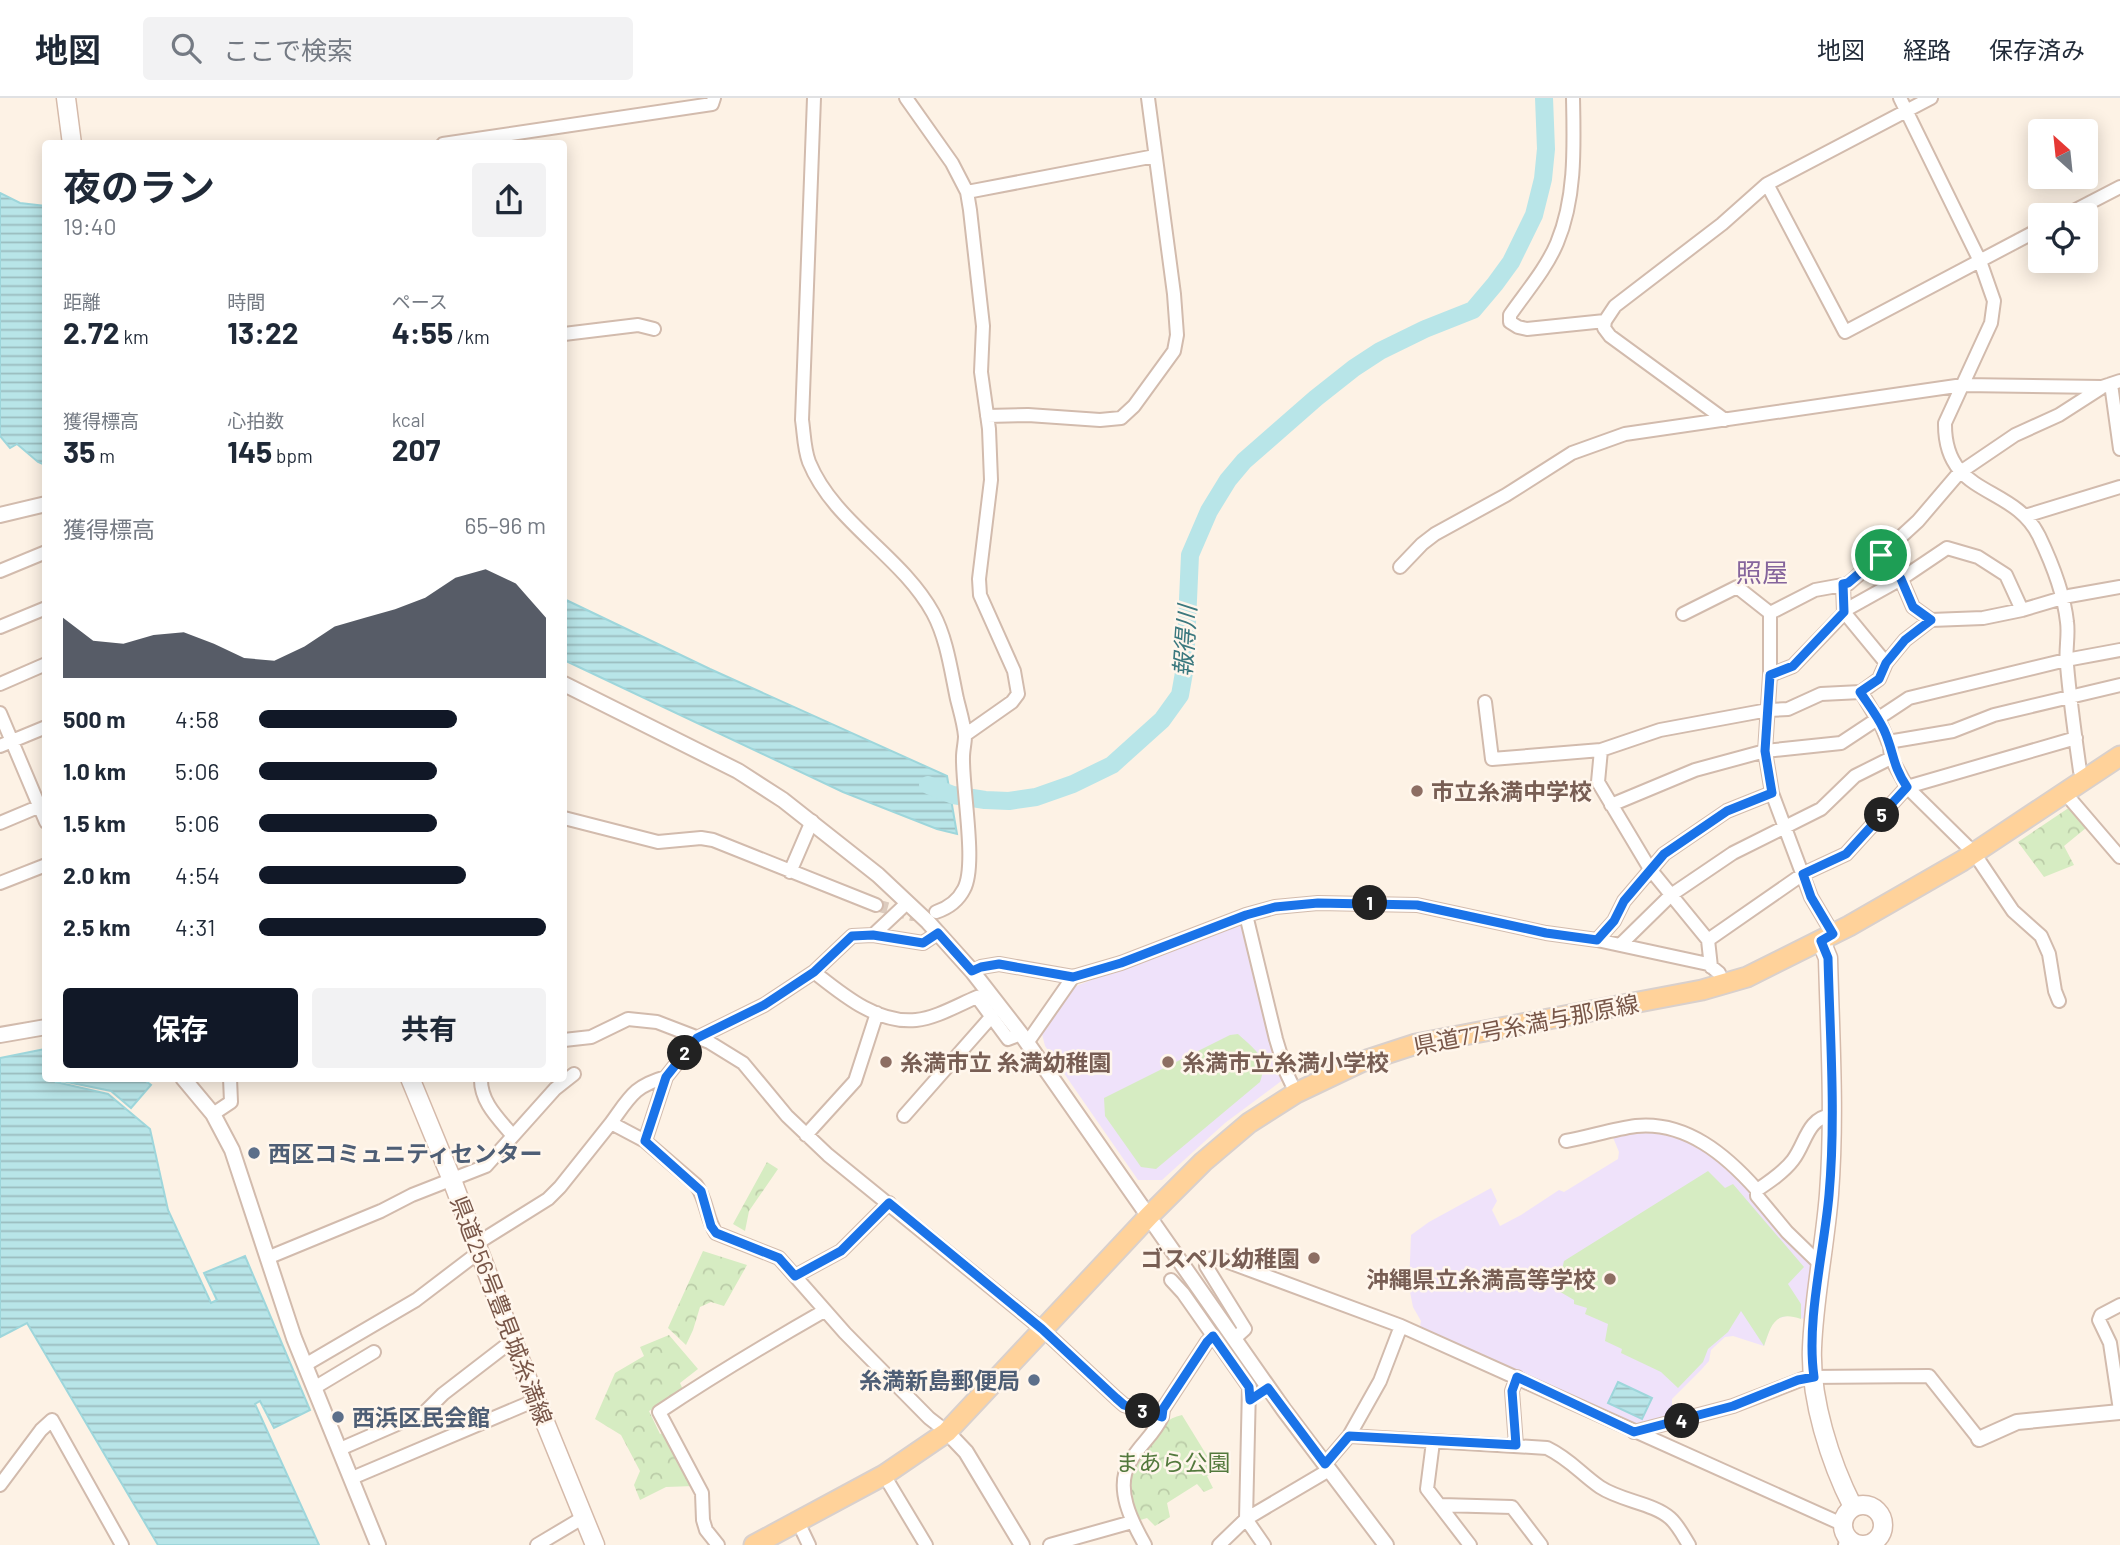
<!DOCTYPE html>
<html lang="ja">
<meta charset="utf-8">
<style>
:root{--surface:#fff;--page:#f2f2f3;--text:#1f2937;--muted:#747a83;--line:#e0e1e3;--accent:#111827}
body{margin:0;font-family:Barlow,"Noto Sans JP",sans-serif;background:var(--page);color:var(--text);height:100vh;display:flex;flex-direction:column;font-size:26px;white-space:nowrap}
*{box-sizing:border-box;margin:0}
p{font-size:23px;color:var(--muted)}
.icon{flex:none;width:38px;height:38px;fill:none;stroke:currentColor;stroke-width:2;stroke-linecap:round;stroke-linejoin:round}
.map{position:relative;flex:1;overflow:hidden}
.drawer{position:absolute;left:42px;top:42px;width:525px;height:942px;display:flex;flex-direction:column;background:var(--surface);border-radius:7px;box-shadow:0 4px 18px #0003}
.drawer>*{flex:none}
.needle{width:46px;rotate:333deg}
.tools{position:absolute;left:2028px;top:21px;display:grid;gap:14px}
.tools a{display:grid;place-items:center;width:70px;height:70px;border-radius:7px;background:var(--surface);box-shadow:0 4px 18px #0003;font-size:35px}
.pin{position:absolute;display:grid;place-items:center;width:60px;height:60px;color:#fff;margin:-30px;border:4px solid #fff;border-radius:50%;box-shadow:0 2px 7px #0007}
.km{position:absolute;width:35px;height:35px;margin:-18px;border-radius:50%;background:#222;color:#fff;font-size:19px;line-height:35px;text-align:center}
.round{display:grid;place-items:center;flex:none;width:74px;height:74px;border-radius:7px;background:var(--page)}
.head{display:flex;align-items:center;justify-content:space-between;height:119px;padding:0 21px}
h1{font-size:38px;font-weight:700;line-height:52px}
.metrics{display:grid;grid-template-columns:repeat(3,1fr);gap:10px;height:119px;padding:7px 21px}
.metrics div{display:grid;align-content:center}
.metrics b{font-size:30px;font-weight:700}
.metrics small{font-size:19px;font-weight:400}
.metrics p{font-size:19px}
.chart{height:196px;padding:14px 21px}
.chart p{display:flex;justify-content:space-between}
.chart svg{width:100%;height:126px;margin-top:7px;fill:var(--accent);opacity:.7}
.primary-button{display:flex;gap:14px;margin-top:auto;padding:14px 21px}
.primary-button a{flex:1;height:80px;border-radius:7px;background:var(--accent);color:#fff;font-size:28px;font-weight:700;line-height:80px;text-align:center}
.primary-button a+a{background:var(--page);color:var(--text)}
ul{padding:0 21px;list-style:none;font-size:23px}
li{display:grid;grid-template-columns:112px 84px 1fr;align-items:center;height:52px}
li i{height:18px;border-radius:9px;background:var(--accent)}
header{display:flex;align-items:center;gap:42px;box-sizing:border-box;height:98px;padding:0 35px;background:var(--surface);border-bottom:2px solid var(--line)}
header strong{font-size:33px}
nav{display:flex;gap:38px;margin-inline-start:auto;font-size:24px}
.search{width:490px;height:63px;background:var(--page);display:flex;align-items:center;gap:18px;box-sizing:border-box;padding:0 24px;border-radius:7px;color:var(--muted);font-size:26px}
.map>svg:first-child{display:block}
.education{fill:#efe2fa}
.park{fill:url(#park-crowns)}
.garden{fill:#d6ecc2}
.water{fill:url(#water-rules);stroke:#9ed6db;stroke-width:2}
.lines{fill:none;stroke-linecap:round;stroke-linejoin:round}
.river{stroke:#b8e5e8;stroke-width:18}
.minor-tunnel{stroke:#dccbbe;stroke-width:12;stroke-dasharray:12 6;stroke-linecap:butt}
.minor-casing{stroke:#d2bbad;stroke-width:16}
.tertiary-casing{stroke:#d2bbad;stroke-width:18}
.secondary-casing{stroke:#d5baaa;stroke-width:21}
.primary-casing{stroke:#d9d0cc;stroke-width:23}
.minor{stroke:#fff;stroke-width:12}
.tertiary{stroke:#fff;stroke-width:14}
.secondary{stroke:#fff;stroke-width:18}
.primary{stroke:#ffd29a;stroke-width:19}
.route-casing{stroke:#fff;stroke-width:14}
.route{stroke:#1a73e8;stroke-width:9}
.education-dot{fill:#8d6e63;stroke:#fff6ec;stroke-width:2.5}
.service-dot{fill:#5c6f8a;stroke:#fff6ec;stroke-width:2.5}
.labels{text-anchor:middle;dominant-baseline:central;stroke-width:5;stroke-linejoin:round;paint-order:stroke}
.education-label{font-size:23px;font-weight:bold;fill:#785e54;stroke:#fff6ec;text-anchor:start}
.street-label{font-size:23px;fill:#785648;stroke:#fff6ec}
.service-label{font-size:23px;font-weight:bold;fill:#4e5e75;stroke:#fff6ec;text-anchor:start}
.park-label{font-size:23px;fill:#53793d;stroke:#fff6ec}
.water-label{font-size:24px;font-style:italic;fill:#3b787e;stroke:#fff6ec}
.quarter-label{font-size:26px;fill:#85649c;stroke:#fff6ec}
</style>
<header>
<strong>地図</strong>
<div class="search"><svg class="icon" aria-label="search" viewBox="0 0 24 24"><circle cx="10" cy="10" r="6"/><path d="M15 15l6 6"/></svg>ここで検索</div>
<nav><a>地図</a><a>経路</a><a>保存済み</a></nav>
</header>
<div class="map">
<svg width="2120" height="1447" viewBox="0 0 2120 1447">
<defs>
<pattern id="park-crowns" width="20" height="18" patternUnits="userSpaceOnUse" patternTransform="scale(1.75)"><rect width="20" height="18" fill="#d6ecc2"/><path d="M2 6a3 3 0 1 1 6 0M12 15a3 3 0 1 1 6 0" fill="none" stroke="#bbcca8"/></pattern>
<pattern id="water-rules" width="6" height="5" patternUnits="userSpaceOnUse" patternTransform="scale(1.75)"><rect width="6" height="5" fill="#b8e5e8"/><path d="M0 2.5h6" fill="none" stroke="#9abcbe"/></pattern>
</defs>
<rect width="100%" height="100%" fill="#fdf2e5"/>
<path class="education" d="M1239,825L1244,830L1284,981L1225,1025L1162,1082H1138L1045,948L1042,936L1044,929L1076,888Z
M1633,1032H1658L1698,1044L1748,1087L1750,1100L1782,1139L1812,1168L1804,1221L1790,1217L1776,1221L1771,1227L1764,1248L1733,1238L1725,1239L1711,1252L1709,1263L1701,1272L1672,1301V1321L1639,1328L1420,1229L1421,1223L1413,1209L1409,1189L1411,1137L1429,1124L1491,1090L1497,1103L1492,1112L1500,1128L1521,1117L1559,1092L1564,1094L1618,1061L1619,1054L1612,1037Z"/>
<path class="park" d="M2070,709L2086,730L2064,748L2074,767L2044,779L2018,744Z
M767,1064L778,1071L749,1113L745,1133L733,1126Z
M703,1153L747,1167L724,1208L711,1204L700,1209L693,1232L686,1247L668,1230Z
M669,1237L698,1271L680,1285L684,1294L649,1313L660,1336L665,1334L694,1388L666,1389L640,1402L634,1387L640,1373L621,1337L595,1321L615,1275L644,1258L640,1249Z
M1182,1317L1217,1374L1207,1378L1213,1390L1204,1394L1197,1386L1167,1405L1170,1419L1155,1428L1147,1420L1137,1423C1129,1384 1126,1372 1152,1340C1161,1329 1167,1320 1182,1317Z"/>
<path class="garden" d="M1238,936C1255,952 1269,959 1260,984L1156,1071L1141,1069L1105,1018L1104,1000L1230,937Z
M1708,1073L1725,1090L1733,1086L1804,1169L1788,1186L1801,1206V1221C1775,1212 1771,1227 1764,1248L1741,1213L1728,1234L1708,1251L1703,1264L1678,1290L1661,1274L1621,1255L1622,1251L1605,1243L1608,1226L1585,1216L1587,1210L1574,1206V1202L1557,1192L1564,1163Z"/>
<path class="water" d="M0,95L20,105L45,108V367L38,364L17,346L10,350L0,338Z
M564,501L710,571L947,678L957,736L937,731L843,694L564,562Z
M45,951L46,980H142L151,987L131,1010L111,993L57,982L56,984L108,996L150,1031L168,1112L211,1205L217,1202L204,1175L245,1158L310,1312L274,1330L260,1303L255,1306L319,1447H158L27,1225L0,1239V960Z
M1618,1284L1652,1300L1642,1321L1608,1305Z"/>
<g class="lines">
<path class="river" d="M928,687L953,697L985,702L1009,703L1036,699L1073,686L1112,667L1162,622L1180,597L1185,569L1190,457L1209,413L1228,382L1244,363L1316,300L1354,270L1380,253L1425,231L1473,212L1495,186L1511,164L1534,117L1543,81L1546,51L1544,0"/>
<path class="minor-tunnel" d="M876,807L912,817H924"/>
<g class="minor-casing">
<path id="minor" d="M814,0L802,322C804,335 804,351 809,364C834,425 901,457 933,515C947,541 951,573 957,601C960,613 964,626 965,638C965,645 963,652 963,659C962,690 977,767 964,791C958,803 948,810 936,814
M906,0L952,65L967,94L970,112L983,228L981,274L989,331L991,382L979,481L980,497L1014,573L1018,596L1012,604L965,637
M1573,0C1574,48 1576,100 1557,145C1546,171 1526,194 1510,217V224L1518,229L1527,231L1605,223
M1900,0L1980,163L1994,203L1991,225L1945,325C1944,400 2013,385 2039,438C2051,463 2064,496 2067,524C2069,538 2065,553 2067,567C2070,602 2075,638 2080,673L2085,682
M443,46L712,6L714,0
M1767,86L1845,234L2040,131
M967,94L1155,58
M2066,117L2120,89
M564,236L638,227L654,231
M2111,286L2120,351
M987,318L1028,317L1100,322L1121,320L1134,308L1174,253L1177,237L1174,196L1148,0
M1725,322L1610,238L1604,230L1605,223L1615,208L1722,126L1767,86L1931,0
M2025,418L2120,389
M1400,469L1422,446L1435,436L1506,397L1572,355L1625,336L1963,287L2102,289L2120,283
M0,473L46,454
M1843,487L1844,514L1886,565
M1683,516L1737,489L1770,515
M1931,522L1913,509L1901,481L1947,450L1978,459L2006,477L2022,512
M0,529L46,510
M1770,577V515L1815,492L1848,486L1881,457
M0,586L46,566
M1485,604L1492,661L1601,652L1660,632L1768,612L1788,611L1821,596L1861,594
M0,615L46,724
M1888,644L1953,633L1994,617L2120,587
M0,648L46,629
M1601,652L1598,684L1650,771L1708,842
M2065,695L2120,759
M1611,707L1695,672L1765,653L1841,645L1909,600L2066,562L2120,552
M564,720L658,744L701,740L713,742L876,807
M0,725L45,706
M790,774L812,723
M0,785L46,767
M1246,817L1276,941L1286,974L1296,995
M1833,836L1811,799L1772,695L1765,653L1770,577L1793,568L1849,510L1901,481L1881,457L1918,423L1959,375L2015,337L2059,317L2101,290
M873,837L907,805
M1597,842L1614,823L1624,803L1664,756L1727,713L1772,695
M1620,847L1671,797L1733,755L1821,711L1855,678L1891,660
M1711,869L1708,842L1803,776L1846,756L1907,689L2076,640
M972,873L981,869L999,866L1073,879L1121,865L1246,817L1275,809L1318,805L1417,807L1546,835L1597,842L1708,866L1719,875L1724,886
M814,874C842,896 877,926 916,922C936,920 958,907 977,899L1008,941L1021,936
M2059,903L2055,893L2049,856L2041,838L2013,813L1974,755L1907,689L1891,660L1890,648L1882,629L1861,594L1879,581L1886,565L1905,542L1931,522L1983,520L2022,512L2069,498L2120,489
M564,942L591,939L628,921L657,924L709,944L743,965L787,1018L828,1057L1042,1231L1116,1300L1124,1307L1162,1319L1163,1311L1207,1244L1213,1238
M1027,945L1073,879
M213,1016L231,1004L230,980
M904,1018L992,918
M611,1025C630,999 634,988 666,979
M806,1037L855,983L877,915
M513,1038L555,991L574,976
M645,1043L666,979L697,940L764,907L814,874L852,838L873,837L923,845L938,835
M1566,1043C1589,1039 1613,1031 1636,1028C1686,1023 1726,1057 1757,1092
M476,1146L548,1101L560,1089L611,1025L645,1043L696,1087C707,1101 706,1121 716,1135L779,1160L845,1235L929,1320L947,1334
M267,1160L381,1113L412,1097L486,1068L513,1038C499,1021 480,1004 481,980
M1821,1167L1787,1134L1757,1098V1092C1769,1084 1784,1074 1793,1062C1806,1045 1807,1020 1832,1017
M795,1178L841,1153L889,1105
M1171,1182L1183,1195L1249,1289L1246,1421L1264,1447
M2120,1207L2101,1217L2099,1222L2110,1245L2120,1312
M1234,1241L1245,1231L1206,1168L1207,1162L1215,1159L1401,1228L1842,1426
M305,1267L416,1202L479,1154
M314,1290L374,1254
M1634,1334L1733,1308L1808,1279L1929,1278L1979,1341
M1349,1338L1547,1350C1570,1361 1581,1376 1600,1389C1621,1403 1653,1405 1670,1420C1678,1427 1684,1439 1689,1447
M1433,1344L1427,1391L1470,1447
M1516,1347L1512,1293L1517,1279
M340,1351L425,1314L443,1296L513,1242
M1325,1366L1349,1338L1380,1283L1401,1228
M884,1377L926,1447
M352,1380L536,1302
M0,1387L41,1332L52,1322L122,1447
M1441,1407L1512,1409L1541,1447
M798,1424L809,1447
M537,1447L584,1419
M718,1447L706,1432L703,1422L702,1395L659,1314C713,1278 768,1245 824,1213
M1050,1447L1132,1424
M1145,1447C1132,1424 1114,1390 1130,1364C1139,1347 1154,1337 1162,1319
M1219,1447L1246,1421L1329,1372"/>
</g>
<g class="tertiary-casing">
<path id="tertiary" d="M0,417L46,406
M564,586L738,673L783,702L878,777L928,824L972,873L1021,936L1284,1312L1386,1447
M0,937L46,929
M183,980L213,1016L232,1052L294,1240L378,1447
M947,1334L966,1354L1022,1447
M1979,1341L2017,1324L2120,1314
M1846,1447L1851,1443"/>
</g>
<g class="secondary-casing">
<path id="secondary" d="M66,0L72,46
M1821,843L1828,860C1830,939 1835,1017 1829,1096C1825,1147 1814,1198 1812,1250C1810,1301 1830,1364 1853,1409
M410,980L452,1082L529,1285L595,1447
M1843 1427a20 20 0 1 1 40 0a20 20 0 1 1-40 0Z"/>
</g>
<g class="primary-casing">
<path id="primary" d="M754,1447L884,1377L947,1334L1149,1118L1203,1064L1249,1025L1296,995L1361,964L1416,946L1702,892L1747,879L1849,828L1962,763L2120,658"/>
</g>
<use href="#minor" class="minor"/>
<use href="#tertiary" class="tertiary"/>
<use href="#secondary" class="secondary"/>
<use href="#primary" class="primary"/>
</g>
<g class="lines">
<g class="route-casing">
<path id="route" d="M1881,457L1901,481L1913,509L1931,522L1905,542L1886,565L1879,581L1860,594C1868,606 1878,619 1884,632C1894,654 1892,667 1907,689L1846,756L1803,776L1811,799L1833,836L1821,843L1828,860C1830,939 1836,1019 1829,1097C1824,1154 1806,1223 1814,1279L1798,1282L1733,1308L1634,1334L1517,1279L1512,1293L1516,1347L1349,1338L1325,1366L1268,1290L1250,1302L1249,1289L1213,1238L1207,1244L1163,1311L1162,1319L1124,1307L1116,1300L1042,1231L889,1105L841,1153L795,1178L779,1160L716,1135L711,1128L701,1093L645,1043L666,979L697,940L764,907L814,874L852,838L873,837L923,845L938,835L972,873L981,869L999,866L1073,879L1121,865L1246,817L1275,809L1318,805L1417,807L1546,835L1597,842L1614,823L1624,803L1664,756L1727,713L1772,695L1765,653L1770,577L1793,568L1844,514L1843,486L1848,485Z"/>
</g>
<use href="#route" class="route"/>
</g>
<g class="education-dot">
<circle cx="1417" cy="693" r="7"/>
<circle cx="886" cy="964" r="7"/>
<circle cx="1168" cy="964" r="7"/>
<circle cx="1314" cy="1160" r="7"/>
<circle cx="1610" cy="1181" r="7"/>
</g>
<g class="service-dot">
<circle cx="254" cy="1055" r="7"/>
<circle cx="1034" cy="1282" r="7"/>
<circle cx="338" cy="1319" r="7"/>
</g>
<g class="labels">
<g class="education-label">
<text x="1431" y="693">市立糸満中学校</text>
<text x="900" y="964">糸満市立 糸満幼稚園</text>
<text x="1182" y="964">糸満市立糸満小学校</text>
<text x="1300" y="1160" text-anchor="end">ゴスペル幼稚園</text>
<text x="1596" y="1181" text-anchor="end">沖縄県立糸満高等学校</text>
</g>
<g class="street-label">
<text transform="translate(1526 926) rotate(-11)">県道77号糸満与那原線</text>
<text transform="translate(502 1212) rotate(69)">県道256号豊見城糸満線</text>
</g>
<g class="service-label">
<text x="268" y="1055">西区コミュニティセンター</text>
<text x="1020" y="1282" text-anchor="end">糸満新島郵便局</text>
<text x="352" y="1319">西浜区民会館</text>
</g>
<g class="park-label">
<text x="1173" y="1364">まあら公園</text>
</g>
<g class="water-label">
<text transform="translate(1184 543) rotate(-86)">報得川</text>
</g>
<g class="quarter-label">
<text x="1762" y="473">照屋</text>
</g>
</g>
</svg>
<div class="tools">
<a><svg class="needle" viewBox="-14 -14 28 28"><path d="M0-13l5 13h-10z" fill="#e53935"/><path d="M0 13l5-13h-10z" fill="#747a83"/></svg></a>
<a><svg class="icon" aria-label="locate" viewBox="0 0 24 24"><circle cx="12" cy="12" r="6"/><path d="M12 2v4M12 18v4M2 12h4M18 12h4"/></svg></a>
</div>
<div class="pin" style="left:1881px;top:457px;background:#1e9e55"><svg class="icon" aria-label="arrive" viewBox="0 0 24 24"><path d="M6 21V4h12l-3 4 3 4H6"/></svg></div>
<b class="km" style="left:1370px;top:805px">1</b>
<b class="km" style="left:685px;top:955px">2</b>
<b class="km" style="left:1143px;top:1313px">3</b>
<b class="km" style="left:1682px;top:1323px">4</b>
<b class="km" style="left:1882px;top:717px">5</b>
<section class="drawer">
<div class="head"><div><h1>夜のラン</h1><p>19:40</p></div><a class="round"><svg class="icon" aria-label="share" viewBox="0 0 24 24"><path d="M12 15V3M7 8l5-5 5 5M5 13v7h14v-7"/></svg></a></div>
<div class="metrics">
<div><p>距離</p><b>2.72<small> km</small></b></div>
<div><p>時間</p><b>13:22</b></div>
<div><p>ペース</p><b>4:55<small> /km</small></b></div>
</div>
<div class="metrics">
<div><p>獲得標高</p><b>35<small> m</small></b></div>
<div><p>心拍数</p><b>145<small> bpm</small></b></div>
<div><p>kcal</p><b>207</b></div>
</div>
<div class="chart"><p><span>獲得標高</span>65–96 m</p>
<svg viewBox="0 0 160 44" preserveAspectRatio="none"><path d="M0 44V23L10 31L20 32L30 29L40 28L50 32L60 37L70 38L80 33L90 26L100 23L110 20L120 16L130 9L140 6L150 11L160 23V44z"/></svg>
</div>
<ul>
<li><b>500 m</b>4:58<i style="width:69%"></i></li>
<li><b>1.0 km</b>5:06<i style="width:62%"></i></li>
<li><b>1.5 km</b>5:06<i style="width:62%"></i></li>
<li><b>2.0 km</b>4:54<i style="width:72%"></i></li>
<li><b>2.5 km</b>4:31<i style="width:100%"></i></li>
</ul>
<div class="primary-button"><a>保存</a><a>共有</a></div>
</section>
</div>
